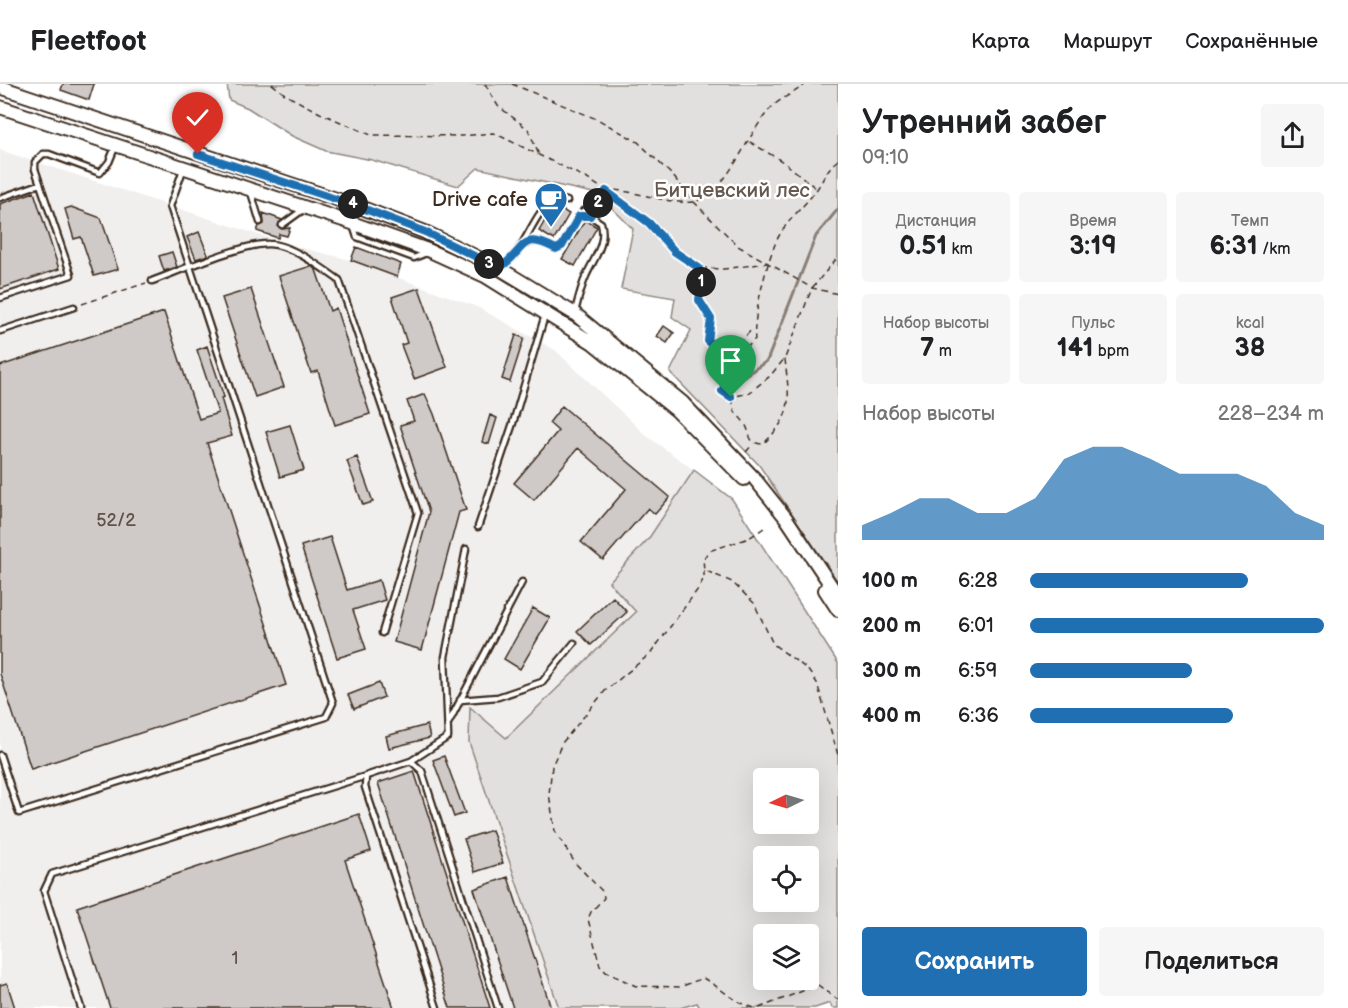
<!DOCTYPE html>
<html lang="ru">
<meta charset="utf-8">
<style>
:root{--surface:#fff;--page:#f6f6f6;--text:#202124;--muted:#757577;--line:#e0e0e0;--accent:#1f6fb2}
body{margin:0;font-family:"Balsamiq Sans",sans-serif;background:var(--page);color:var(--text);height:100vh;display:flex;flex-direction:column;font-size:22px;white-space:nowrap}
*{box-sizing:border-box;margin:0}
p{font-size:20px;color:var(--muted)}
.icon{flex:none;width:33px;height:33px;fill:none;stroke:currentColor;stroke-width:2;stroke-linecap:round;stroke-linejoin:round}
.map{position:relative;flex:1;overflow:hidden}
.details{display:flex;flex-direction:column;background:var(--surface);width:510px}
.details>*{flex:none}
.needle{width:39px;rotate:265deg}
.buttons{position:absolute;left:753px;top:684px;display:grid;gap:12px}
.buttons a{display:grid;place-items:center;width:66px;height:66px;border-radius:6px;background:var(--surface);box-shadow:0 6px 24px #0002;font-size:30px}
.pin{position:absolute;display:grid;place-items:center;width:51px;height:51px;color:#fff;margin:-62px -26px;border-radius:50% 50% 50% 0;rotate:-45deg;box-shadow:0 0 6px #0007}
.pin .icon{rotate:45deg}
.km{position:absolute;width:30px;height:30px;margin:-15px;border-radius:50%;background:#222;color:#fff;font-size:16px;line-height:30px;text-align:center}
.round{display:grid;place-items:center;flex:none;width:63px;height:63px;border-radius:6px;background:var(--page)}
.headline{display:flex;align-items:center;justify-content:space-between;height:102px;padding:0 24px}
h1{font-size:33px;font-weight:700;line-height:45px}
.figures{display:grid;grid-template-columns:repeat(3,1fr);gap:9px;height:102px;padding:6px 24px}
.figures div{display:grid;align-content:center;border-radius:6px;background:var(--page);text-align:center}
.figures b{font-size:26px;font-weight:700}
.figures small{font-size:16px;font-weight:400}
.figures p{font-size:16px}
.chart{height:168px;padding:12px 24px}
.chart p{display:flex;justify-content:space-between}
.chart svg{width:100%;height:108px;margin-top:6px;fill:var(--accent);opacity:.7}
.primary-button{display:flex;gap:12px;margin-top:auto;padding:12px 24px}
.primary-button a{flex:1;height:69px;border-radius:6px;background:var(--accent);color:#fff;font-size:24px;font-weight:700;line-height:69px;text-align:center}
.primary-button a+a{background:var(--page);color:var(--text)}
ul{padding:0 24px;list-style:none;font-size:20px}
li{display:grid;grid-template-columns:96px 72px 1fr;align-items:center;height:45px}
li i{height:15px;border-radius:8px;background:var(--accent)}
header{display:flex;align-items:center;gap:36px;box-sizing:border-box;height:84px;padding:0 30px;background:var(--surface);border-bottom:2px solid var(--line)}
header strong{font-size:28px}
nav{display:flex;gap:33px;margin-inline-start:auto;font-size:21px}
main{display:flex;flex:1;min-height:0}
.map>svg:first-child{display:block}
.built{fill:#f1efee}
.green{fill:#e2e0de;stroke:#8e857e;stroke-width:1.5;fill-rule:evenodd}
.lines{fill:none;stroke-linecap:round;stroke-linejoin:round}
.stream{stroke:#887e77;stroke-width:3}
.building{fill:#cfcac7;stroke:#3b2a1e;stroke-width:1.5}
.lane-casing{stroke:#3b2a1e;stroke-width:9}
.secondary-casing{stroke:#3b2a1e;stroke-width:16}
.path{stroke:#3b2a1e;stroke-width:1.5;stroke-dasharray:6 4.5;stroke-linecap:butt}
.lane{stroke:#fff;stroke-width:4.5}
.secondary{stroke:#fff;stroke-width:12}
.route-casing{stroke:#fff;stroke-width:12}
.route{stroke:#1f6fb2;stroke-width:8}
.labels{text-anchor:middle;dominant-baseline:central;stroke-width:5;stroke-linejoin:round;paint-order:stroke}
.number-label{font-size:18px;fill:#605248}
.park-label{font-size:21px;fill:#65584e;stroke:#fff}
.poi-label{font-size:21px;fill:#3b2a1e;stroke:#fff;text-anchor:end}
</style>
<header>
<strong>Fleetfoot</strong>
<nav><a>Карта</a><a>Маршрут</a><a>Сохранённые</a></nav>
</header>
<main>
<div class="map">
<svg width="838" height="924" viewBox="0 0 838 924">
<rect width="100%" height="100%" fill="#fff"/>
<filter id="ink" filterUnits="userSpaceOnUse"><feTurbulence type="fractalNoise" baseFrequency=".0167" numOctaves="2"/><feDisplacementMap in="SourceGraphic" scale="12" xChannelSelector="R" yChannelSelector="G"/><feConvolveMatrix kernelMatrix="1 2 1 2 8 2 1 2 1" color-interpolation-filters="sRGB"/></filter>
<g filter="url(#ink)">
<path class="built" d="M0,66L290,161L351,176L477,223L555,266L647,352L694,386L649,454L609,498L636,528L506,654L471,624L469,658L559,924H0Z"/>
<path class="green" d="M227,0H838V498L759,381L670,288L691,246L672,233L675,214L621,205L633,145L598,110L478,84L458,102L372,76L326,67L292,52L248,24L229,16Z
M694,386L732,415L838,579V924H832L830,919L815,924H700L697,919L680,924H559L469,658L470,623L506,654L636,528L609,498L649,454ZM764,694H808V740H764ZM764,772H808V818H764ZM764,850H808V896H764Z"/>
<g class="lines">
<path class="stream" d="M732,300L767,277L816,152L838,125"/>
</g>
<path class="building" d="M63,0H94L89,16L61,6Z
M34,108L59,185L0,205V120Z
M554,121L569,130L554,156L539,147Z
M71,123L101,134L118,185L94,192L81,153L74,155L65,125Z
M263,129L282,136L278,142L282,145L290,144L287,152L279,150L278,154L257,147L259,142L264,140Z
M585,136L597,143L575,182L562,175Z
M199,148L208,171L196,175L187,153Z
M356,163L401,180L397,193L351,176Z
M172,168L177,183L164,187L159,172Z
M311,182L316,186L330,227L336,224L370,330L335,341L318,287L311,289L279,192Z
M419,204L447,283L414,295L401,261L407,259L392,213Z
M251,205L284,303L255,313L222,214Z
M164,228L199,335L218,329L197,266L207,262L224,313L221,314L232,352L207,359L286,601L31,685L0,590V282Z
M664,242L674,249L667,259L657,252Z
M516,251L524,254L510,298L502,295Z
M425,310L434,330L466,426L459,428L422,566L394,558L429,428L400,341L414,337L407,317Z
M562,322L670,413L655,430L648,424L603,476L581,458L626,405L578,364L534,416L514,399L558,347L549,339Z
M490,331L497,334L489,360L482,358Z
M290,341L304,386L280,393L266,348Z
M357,373L373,418L363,421L347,377Z
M330,453L347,506L379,496L385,516L353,526L366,565L337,574L301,462Z
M613,513L627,528L591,561L577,547Z
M533,524L550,534L520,585L504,575Z
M379,599L384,613L354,625L348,611Z
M427,641L430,654L389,664L386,652Z
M444,672L465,729L454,733L433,676Z
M414,687L490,924H450L378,699Z
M359,730L371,767L345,776L394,924H110L77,823Z
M492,746L503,779L475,788L464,755Z
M508,793L551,924H513L474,805Z
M7,899L15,924H0V901Z"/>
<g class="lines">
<g class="lane-casing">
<path id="lane" d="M199,67L210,33
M251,108L260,138
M0,114L40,100
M282,141L304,125
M353,141L357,153L414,174L426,169
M522,162C536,154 542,158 556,165L562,162L579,132L588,131
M500,183C527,168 530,131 555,114L567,117
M152,197C179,187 244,159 269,160C290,160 322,184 339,196L418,429L382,549
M0,214L71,191L35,85V78L43,70H49L100,89L109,78L116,61
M575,228C578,216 581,203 586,192C594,174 607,159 601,139L583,127
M0,247L74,223
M478,443L513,339L545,231
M460,616L498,613L542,598L574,559
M449,638L522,498
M0,671L19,729L326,633L333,619L170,122L183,86
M411,677L448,653L445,573L466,465
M81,924L44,807L52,790L366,692
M437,924L365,703L366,692L411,677L422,687L498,924"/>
</g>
<g class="secondary-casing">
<path id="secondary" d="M0,3L357,122L425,148L499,184L575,230L683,319L754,394L786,434L838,512
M0,23L352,139L430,167L485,192L593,259L676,326L744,395
M825,506L838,526"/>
</g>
<path class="path" d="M272,0L286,11L320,29L371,51L461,52L494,49L586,94L606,107L649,139L675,168L699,184L701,201L699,216L711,235L708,257L718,268L733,266L753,244
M485,0L498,22L528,45L539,71
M512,0L599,36L638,58L673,92L694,118L738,162L812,204L838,210
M750,58L785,79L817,105
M838,76C827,84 824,95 817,105C805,122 788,135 779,152C768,171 752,236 755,255L737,274L722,307L731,313L749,309L770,292L785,274L812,204L838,173
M594,126L606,107C626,102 674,124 696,117C729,107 748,47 772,23C781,14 796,8 806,0
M701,184L724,185L767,179
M82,220L146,199
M732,314C735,335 736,326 745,340C752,351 746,359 763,360C795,330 789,315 785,275
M746,368L753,360
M764,444L749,454L709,467L703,475L704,486L732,498L754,519L773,560L807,585L817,599L838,671
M704,486V494L698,505L651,569L605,607L562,659L552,682L549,710L555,747L575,779L603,808L604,814L591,828L588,835L600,882L606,888L636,902L680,903L703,894C721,904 735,919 755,924
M759,924L818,901L838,916"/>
<use href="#lane" class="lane"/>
<use href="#secondary" class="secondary"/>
</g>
</g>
<g class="lines" filter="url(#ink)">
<g class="route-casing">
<path id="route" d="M198,70L357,122L425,148L499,184C526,168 518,145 556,165L562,162L579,132H590L606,107L649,139L675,168L699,184L701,201L699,216L711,235L708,257L718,268L733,266L737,274L722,307L731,313"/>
</g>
<use href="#route" class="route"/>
</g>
<defs>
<g id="cafe-pin" transform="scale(1.725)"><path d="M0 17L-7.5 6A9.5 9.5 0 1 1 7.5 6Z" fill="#1f6fb2" stroke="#fff"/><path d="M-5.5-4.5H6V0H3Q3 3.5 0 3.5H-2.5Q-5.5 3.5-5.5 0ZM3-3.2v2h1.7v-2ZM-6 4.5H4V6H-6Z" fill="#fff"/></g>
</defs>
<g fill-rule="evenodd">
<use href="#cafe-pin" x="551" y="115"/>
</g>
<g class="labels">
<g class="number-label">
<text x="116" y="436">52/2</text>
<text x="235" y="874">1</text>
</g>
<g class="park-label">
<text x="732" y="106">Битцевский лес</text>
</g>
<g class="poi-label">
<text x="528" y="115">Drive cafe</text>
</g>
</g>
</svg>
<div class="buttons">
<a><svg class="needle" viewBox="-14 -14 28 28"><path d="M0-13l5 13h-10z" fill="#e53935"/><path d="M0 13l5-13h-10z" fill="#757577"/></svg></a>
<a><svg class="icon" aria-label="locate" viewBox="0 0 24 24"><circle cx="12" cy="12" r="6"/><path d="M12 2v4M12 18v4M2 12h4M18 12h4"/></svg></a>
<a><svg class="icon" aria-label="layers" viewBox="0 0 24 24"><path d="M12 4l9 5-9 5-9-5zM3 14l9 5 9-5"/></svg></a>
</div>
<div class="pin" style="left:731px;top:313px;background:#1e9e55"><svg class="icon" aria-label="arrive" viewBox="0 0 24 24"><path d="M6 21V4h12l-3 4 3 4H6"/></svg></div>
<div class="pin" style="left:198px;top:70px;background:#d93025"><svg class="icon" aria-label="check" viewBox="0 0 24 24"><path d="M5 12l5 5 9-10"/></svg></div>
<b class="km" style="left:701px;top:198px">1</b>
<b class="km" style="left:598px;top:119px">2</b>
<b class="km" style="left:489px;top:180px">3</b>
<b class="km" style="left:353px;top:120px">4</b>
</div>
<section class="details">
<div class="headline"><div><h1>Утренний забег</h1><p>09:10</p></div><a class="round"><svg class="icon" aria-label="share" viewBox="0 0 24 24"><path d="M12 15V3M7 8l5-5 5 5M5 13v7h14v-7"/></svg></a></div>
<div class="figures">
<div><p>Дистанция</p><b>0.51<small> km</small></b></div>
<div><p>Время</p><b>3:19</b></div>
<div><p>Темп</p><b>6:31<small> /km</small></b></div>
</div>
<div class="figures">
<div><p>Набор высоты</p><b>7<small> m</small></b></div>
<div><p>Пульс</p><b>141<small> bpm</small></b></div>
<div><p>kcal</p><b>38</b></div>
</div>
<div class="chart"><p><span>Набор высоты</span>228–234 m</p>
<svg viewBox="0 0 160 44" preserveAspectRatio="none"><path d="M0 44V38L10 33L20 27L30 27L40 33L50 33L60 27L70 11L80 6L90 6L100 11L110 17L120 17L130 17L140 22L150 33L160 38V44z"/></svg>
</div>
<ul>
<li><b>100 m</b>6:28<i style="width:74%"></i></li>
<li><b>200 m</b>6:01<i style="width:100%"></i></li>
<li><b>300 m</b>6:59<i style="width:55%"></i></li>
<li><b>400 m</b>6:36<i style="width:69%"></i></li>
</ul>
<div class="primary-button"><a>Сохранить</a><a>Поделиться</a></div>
</section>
</main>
